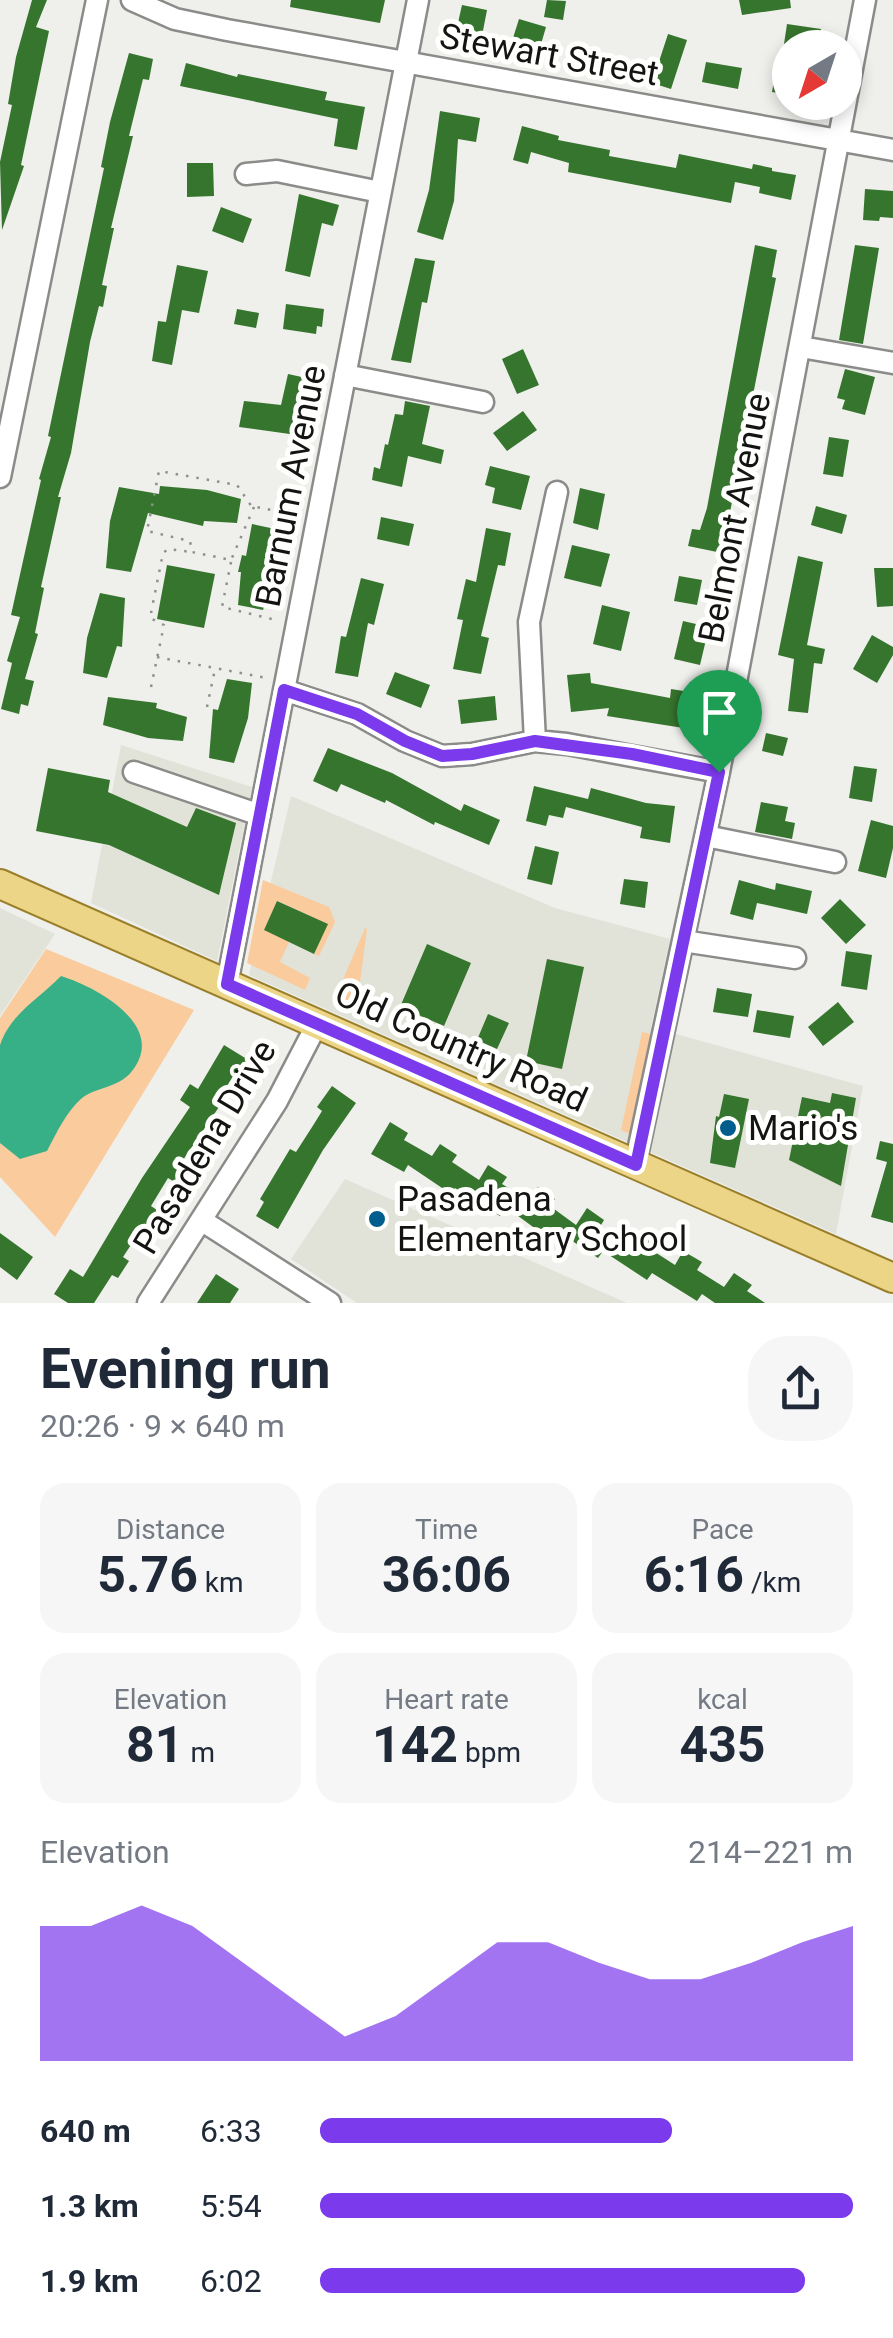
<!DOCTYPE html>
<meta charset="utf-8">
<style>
:root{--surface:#fff;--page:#f6f6f7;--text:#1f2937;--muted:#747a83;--accent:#7c3aed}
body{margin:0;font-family:Roboto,sans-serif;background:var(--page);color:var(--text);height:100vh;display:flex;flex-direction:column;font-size:38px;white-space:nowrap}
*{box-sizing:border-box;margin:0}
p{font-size:32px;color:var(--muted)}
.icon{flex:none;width:55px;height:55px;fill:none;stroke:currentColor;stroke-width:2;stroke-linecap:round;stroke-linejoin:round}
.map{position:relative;height:1303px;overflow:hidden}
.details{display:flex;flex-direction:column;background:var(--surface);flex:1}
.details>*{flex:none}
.needle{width:65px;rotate:219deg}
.controls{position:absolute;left:772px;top:30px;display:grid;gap:20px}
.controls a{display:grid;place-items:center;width:90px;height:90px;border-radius:50%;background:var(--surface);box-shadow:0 5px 15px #0003;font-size:50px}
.pin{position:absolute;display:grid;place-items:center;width:85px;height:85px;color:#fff;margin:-102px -42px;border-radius:50% 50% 50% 0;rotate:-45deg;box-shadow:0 0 10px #0007}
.pin .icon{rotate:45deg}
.round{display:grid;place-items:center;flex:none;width:105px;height:105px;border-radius:40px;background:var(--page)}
.overview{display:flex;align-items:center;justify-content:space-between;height:170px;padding:0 40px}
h1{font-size:55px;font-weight:700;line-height:75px}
.stats{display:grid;grid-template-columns:repeat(3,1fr);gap:15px;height:170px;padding:10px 40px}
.stats div{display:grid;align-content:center;border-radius:25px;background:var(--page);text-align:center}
.stats b{font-size:50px;font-weight:700}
.stats small{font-size:28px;font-weight:400}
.stats p{font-size:28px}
.chart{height:280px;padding:20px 40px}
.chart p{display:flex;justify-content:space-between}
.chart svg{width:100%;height:180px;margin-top:10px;fill:var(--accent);opacity:.7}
ul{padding:0 40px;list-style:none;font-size:32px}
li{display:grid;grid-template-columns:160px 120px 1fr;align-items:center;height:75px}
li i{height:25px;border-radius:12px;background:var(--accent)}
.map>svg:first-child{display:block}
.built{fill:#e1e3d9}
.green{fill:#facb9c}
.water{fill:#37b087}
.building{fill:#36752d}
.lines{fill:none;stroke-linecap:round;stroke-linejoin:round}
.minor-casing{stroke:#8b8b89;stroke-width:25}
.major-casing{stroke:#997f2a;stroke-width:32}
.path{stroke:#8f8f8d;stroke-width:2.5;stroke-dasharray:2.5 8;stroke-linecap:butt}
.minor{stroke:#fff;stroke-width:20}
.major{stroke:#ecd586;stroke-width:28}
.route-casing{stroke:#fff;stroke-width:20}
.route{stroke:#7c3aed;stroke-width:12}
.poi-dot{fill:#005d8d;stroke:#fffffe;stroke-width:4}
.labels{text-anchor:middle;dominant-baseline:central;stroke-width:10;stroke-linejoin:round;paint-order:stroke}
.street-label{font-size:35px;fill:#141413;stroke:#fffffe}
.poi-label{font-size:35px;fill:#141413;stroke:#fffffe;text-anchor:start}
</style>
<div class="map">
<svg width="893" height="1303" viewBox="0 0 893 1303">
<rect width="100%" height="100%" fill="#efefec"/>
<path class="built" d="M121,745L252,787L217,961L91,903Z
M291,796L555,908L670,939L651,1027L863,1086L836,1234L249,975Z
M0,908L55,934L0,1016Z
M345,1179L627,1303H357L291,1259Z"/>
<path class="green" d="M263,880L329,907L335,922L319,956L314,954L327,924L278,901L264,929L289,942L280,962L310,978L305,990L247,963Z
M365,928L367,929L356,1013L333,1003Z
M46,949L194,1010L55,1237L0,1177V1018Z
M642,1032L651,1034L630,1134L621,1130Z"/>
<path class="water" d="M61,976C94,986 164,1023 135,1067C121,1089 97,1086 82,1098C66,1112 57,1132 47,1151L20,1159L0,1143V1045C11,1013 39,999 61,976Z"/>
<path class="building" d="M32,0H47L36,27L49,31L21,165L24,166L2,230L0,162L12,105L8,104L16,57Z
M291,0H385L380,23L290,7Z
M547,0L566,1L563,20L544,17Z
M739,0H790L791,8L742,15Z
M462,5L487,10L481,41L455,36Z
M519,19L546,27L535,65L507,57Z
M787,24L821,29L818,48L784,44Z
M668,34L687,40L671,89L652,83Z
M129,53L153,59L149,80L143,79L129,136H133L111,228H114L102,285L107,286L103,307L99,306L90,342L71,453L58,497H61L41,587L44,588L35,633L38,634L25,679L34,681L28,706L21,704L19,714L1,709L12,663L7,661L20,617L11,615L41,480L39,479L51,437L48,436L104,168L101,167L110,122Z
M706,62L742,68L738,89L702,82Z
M186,63L237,77L238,74L327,92L325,100L365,107L357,150L334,146L338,119L180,86Z
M776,69L790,72V95L772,92Z
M440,111L480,118L476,142L458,139L454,201L443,240L417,232L429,190Z
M522,126L559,136L558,140L610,150L609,156L676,168L679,154L752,169L753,164L772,168V171L796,175L791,200L759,193L760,187L735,182L731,203L568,172L569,163L531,152L528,164L513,160Z
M187,163H213L214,196L187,197Z
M865,189L893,191V218L880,217L879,221L863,220Z
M299,194L339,205L333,226L322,223L310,277L285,271Z
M221,207L252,219L243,243L212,231Z
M755,245L777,250L772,277L776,278L722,553L688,546L692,529L700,530L707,508Z
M855,245L879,248L863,344L839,340Z
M415,258L435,261L427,303L422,302L411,363L391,360Z
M177,265L208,271L199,313L182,310L172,365L152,361L158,321L166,322Z
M286,304L324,309L322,327L317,326L316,334L283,329Z
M237,309L259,313L256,328L234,324Z
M523,349L539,385L517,394L502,359Z
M845,369L875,377L865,415L842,409L845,400L837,398Z
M288,374L311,379L304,436L239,427L244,401L281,405Z
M405,401L430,406L422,444L444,450L441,464L408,456L402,487L372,480L374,467L380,469L385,444L388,445L395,414L403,415Z
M523,411L537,430L507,451L493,433Z
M829,437L849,440L843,477L823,474Z
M490,466L530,476L521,510L492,503L495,488L485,485Z
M160,486L207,490L241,499L237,523L204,521L203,526L148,513L131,572L106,568L110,521L119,487L159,494Z
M580,488L605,494L598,530L573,523Z
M816,506L847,515L842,534L811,525Z
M381,517L414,524L409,546L377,539Z
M252,524L280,530L277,564L263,610L238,605L241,572H238L242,555L246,556Z
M486,528L511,533L505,566L498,565L481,636L489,638L481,674L453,669L463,620L457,619L466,579L476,582Z
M572,545L610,554L601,587L564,578Z
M798,556L823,562L807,645L825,649L822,664L814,663L808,713L788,711L794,659L778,655Z
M167,565L215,574L204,628L157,619Z
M874,568H893V606L877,607Z
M679,576L702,580L697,605L674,601Z
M361,578L384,584L374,625L368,623L358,677L335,673L341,636L346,637Z
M100,593L125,598L122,647L117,646L107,678L83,673L87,638Z
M602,605L630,612L621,651L593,644Z
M683,621L709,627L700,665L674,659Z
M872,635L893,647V655L877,683L853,669Z
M395,672L430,685L421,708L386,694Z
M590,673L591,683L670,698L671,689L696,693L690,729L607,716L609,708L571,712L567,675Z
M227,679L252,683L248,718L234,763L209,758L213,709L218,710Z
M495,696L497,720L461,724L458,700Z
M108,697L157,703L156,708L187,717L183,741L148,738L103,725Z
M766,733L788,738L783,756L762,751Z
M328,748L392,773L461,811L464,804L500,820L489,845L435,822L434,825L386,800L385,803L341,784L337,792L313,781Z
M854,766L877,769L872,802L849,798Z
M48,768L110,780L108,792L187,827L196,808L236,823L219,895L109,845L36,831Z
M534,786L588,799L591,788L646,803L675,806L670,843L640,838L642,827L566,807L563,818L549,815L546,826L526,821Z
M761,802L788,807L785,821L795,823L792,839L755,832Z
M871,820L893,826V848L886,878L858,871Z
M535,846L559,852L552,885L527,879Z
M624,879L648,882L645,908L620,904Z
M739,880L775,890L776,883L812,891L807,914L757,903L753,920L730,914Z
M840,899L866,925L846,944L821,918Z
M277,901L328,924L314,954L264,930Z
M427,944L471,963L444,1026L400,1007Z
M846,951L872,955L867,990L841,986Z
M547,959L584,967L562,1069L526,1061Z
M717,988L752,994L748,1017L713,1012Z
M838,1002L854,1022L823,1046L808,1027Z
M757,1010L794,1016L790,1038L753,1032Z
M488,1014L509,1023L497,1049L477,1040Z
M224,1045L250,1061L240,1077L235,1073L217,1102L221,1104L183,1160L189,1164L176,1183L168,1178L151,1206L160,1212L150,1229L144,1225L123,1257L129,1261L118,1278L112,1275L94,1303H68L54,1294L70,1269L83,1277L142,1178L190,1107L180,1100L190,1084L198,1089Z
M332,1086L356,1103L323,1150L278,1229L256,1216L264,1202L260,1199L290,1149L296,1152L314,1124L322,1111L317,1107Z
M832,1093L856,1098L841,1186L789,1160L802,1097L830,1103Z
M724,1094L749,1099L735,1168L710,1163L716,1116L719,1117Z
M390,1122L408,1133L404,1140L432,1156L440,1144L457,1155L452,1162L479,1180L488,1165L507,1177L502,1184L528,1200L538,1187L555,1199L550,1206L576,1225L587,1208L604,1220L600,1227L626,1244L635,1230L652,1241L647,1247L675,1265L683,1251L702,1262L697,1270L724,1287L734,1273L752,1285L747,1291L765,1303H715L702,1294L697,1301L652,1273L647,1280L603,1251L598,1258L554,1229L548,1238L506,1207L500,1216L455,1188L451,1194L408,1165L404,1172L371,1154Z
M880,1141L893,1144V1223L871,1217L887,1162L876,1159Z
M0,1233L33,1257L17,1280L0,1267Z
M216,1274L239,1289L230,1303H197Z"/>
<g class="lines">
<g class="minor-casing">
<path id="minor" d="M132,0L175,19L227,30L893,150
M246,174L277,171L380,192
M801,347L893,363
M345,375L483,402
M0,477L97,0
M284,690L357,714L405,741L442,756L472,754L535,741L567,744L719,772
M535,741L529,622L557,492
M134,772L260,815
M706,836L835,862
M683,941L795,958
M227,984L418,0
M635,1165L719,772L865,0
M201,1220L330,1303
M148,1303L277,1101L317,1024"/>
</g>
<g class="major-casing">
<path id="major" d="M0,884L893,1278"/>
</g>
<path class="path" d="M254,507L231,560L192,552L190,541L147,531L159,471L237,485L252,507H256L297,515
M231,562L222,607L276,620
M157,657L267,678
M151,687L164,625L150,618L163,553L168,549L191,552
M207,707L215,669"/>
<use href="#minor" class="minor"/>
<use href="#major" class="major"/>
</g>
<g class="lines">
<g class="route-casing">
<path id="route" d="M284,690L357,714L405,741L442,756L472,754L535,741L632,754L719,772L636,1165L227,984Z"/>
</g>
<use href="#route" class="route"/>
</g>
<g class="poi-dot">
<circle cx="728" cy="1128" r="10"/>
<circle cx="377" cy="1219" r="10"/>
</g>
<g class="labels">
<g class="street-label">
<text transform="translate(549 55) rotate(10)">Stewart Street</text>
<text transform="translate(291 486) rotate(-79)">Barnum Avenue</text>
<text transform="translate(735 518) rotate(-79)">Belmont Avenue</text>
<text transform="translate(461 1047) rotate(24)">Old Country Road</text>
<text transform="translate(205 1147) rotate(-59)">Pasadena Drive</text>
</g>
<g class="poi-label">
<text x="748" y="1128">Mario's</text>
<text x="397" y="1199">Pasadena<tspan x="397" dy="40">Elementary School</tspan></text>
</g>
</g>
</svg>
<div class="controls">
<a><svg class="needle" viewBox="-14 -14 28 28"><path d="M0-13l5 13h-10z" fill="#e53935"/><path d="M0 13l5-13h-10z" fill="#747a83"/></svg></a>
</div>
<div class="pin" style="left:719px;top:772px;background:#1e9e55"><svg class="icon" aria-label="arrive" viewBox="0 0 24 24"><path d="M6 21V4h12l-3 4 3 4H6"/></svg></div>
</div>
<section class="details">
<div class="overview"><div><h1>Evening run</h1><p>20:26 · 9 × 640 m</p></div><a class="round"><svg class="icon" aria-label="share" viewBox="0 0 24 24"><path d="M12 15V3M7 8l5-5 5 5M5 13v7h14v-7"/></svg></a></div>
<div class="stats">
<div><p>Distance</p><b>5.76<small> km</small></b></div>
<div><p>Time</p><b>36:06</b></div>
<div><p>Pace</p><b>6:16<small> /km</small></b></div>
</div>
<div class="stats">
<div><p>Elevation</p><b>81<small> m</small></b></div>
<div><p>Heart rate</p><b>142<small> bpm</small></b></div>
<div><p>kcal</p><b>435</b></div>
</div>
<div class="chart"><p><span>Elevation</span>214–221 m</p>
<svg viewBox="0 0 160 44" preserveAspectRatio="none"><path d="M0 44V11L10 11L20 6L30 11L40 20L50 29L60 38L70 33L80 24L90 15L100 15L110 20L120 24L130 24L140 20L150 15L160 11V44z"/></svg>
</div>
<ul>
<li><b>640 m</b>6:33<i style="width:66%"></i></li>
<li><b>1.3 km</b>5:54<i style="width:100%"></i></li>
<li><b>1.9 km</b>6:02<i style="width:91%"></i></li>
</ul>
</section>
